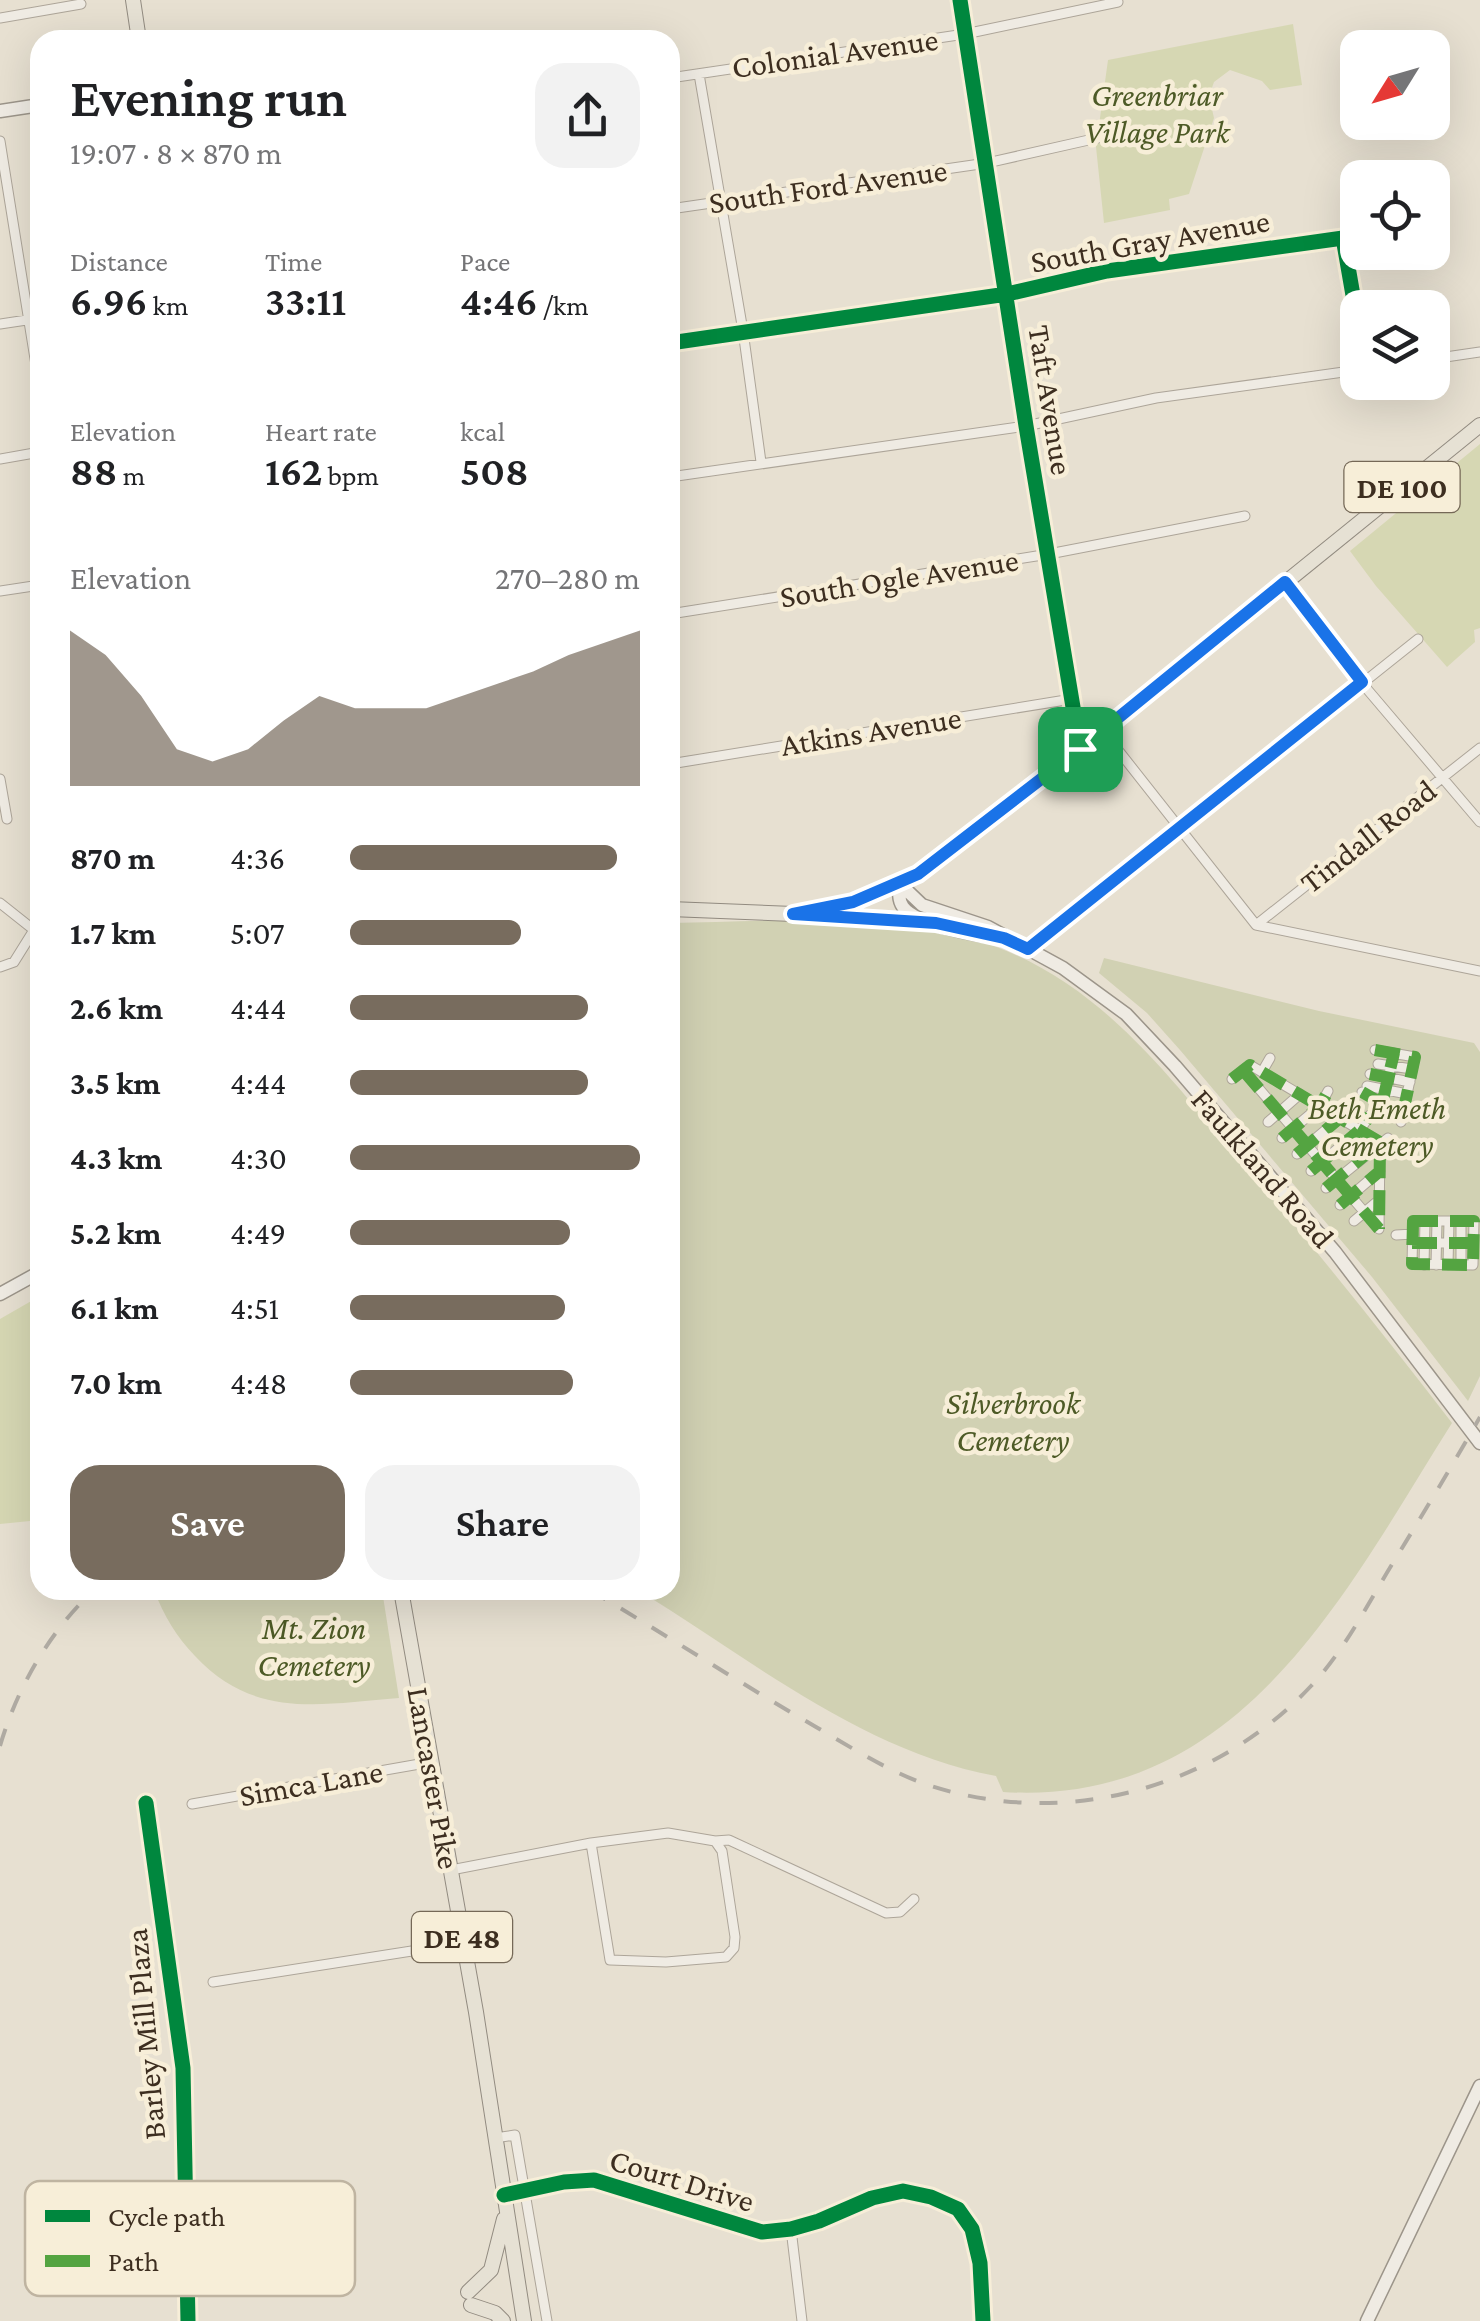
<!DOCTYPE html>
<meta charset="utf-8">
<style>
:root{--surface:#fff;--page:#f2f2f2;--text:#202124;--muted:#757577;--accent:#786c5e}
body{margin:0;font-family:"Crimson Pro",serif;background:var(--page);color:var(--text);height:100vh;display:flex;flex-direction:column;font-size:38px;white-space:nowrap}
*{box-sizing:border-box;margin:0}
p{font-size:32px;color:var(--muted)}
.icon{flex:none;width:55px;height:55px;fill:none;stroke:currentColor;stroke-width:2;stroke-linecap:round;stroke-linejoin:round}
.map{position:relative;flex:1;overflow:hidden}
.drawer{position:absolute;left:30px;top:30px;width:650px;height:1570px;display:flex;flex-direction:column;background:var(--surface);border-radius:30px;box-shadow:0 10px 40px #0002}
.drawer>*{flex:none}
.needle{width:65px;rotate:233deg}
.fabs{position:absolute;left:1340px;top:30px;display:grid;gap:20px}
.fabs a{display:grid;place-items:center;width:110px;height:110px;border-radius:20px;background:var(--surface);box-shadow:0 10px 40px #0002;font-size:50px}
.pin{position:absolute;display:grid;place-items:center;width:85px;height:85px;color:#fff;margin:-42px;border-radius:20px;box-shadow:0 5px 15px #0006}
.round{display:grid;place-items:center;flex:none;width:105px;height:105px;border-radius:30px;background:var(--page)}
.summary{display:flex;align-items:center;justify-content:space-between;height:170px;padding:0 40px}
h1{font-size:55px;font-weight:600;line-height:75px}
.figures{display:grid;grid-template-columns:repeat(3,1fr);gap:15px;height:170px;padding:10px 40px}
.figures div{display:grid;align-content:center}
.figures b{font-size:42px;font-weight:600}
.figures small{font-size:28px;font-weight:400}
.figures p{font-size:28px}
.chart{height:280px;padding:20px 40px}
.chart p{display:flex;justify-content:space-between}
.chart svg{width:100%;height:180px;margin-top:10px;fill:var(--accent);opacity:.7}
.primary-button{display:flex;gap:20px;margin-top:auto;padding:20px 40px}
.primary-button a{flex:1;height:115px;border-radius:30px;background:var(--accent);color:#fff;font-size:40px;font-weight:600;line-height:115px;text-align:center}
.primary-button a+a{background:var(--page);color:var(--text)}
ul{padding:0 40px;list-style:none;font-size:32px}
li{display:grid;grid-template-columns:160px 120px 1fr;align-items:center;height:75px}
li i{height:25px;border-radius:12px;background:var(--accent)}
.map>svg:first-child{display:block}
.green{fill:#d6d7b3}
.cemetery{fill:#d1d1b3}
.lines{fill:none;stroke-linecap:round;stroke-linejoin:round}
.street-casing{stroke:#ada599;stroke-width:11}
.secondary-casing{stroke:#9c958a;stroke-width:15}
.primary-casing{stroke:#928b80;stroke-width:16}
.street{stroke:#efebe3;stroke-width:9}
.secondary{stroke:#efebe3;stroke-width:12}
.primary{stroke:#e6e1d4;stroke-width:14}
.rail{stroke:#afaaa2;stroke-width:4;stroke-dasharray:18 18;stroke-linecap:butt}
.quiet{stroke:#54a441;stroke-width:12;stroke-dasharray:25 12;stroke-linecap:butt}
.cycleway-casing{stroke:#f7eed8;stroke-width:21}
.cycleway{stroke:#00873e;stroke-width:15}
.route-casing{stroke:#fff;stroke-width:20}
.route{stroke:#1a73e8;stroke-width:12}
.labels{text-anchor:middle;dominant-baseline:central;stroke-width:9;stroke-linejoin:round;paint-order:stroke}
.shield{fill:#f7eed8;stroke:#756857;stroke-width:2.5}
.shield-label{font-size:30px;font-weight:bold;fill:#3d2e20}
.street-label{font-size:32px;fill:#3d2e20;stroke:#f7eed8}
.park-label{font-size:32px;font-style:italic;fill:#4d5a26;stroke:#f7eed8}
.key{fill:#f7eed8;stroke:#bfb4a1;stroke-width:2.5}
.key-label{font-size:28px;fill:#3d2e20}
</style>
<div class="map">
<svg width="1480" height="2321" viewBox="0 0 1480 2321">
<rect width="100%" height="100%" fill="#e7e0d1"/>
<path class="green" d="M1293,24L1302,85L1270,90L1262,81L1230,70L1214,82L1209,96L1214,118L1189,194L1169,199L1170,210L1104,223L1096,147L1108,60Z
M1480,444V628L1474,630L1475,642L1447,667L1376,586L1350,551Z
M40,1296V1520L0,1524V1319Z"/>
<path class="cemetery" d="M670,923C765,922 882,912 973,939C1098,976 1166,1074 1247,1169C1318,1252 1386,1337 1452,1423C1344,1594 1240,1807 1003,1792L996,1776C862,1751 752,1660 638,1590H670Z
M1104,958L1319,1011L1474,1043L1480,1052V1376L1468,1401L1372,1277L1180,1050L1147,1013L1099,973Z
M154,1590H382L399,1698C320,1704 255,1720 195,1656C176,1636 164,1616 154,1590Z"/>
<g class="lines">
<g class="street-casing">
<path id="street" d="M960,0L1026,426L1080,749
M0,18L81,4
M699,74L743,331L761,462
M670,78L965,34L1118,2
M0,141L40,390
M670,209L987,163L1102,137
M0,324L40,318
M670,343L1007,294L1107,271L1343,238L1358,324
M1432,359L1480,352
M0,459L40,452
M670,477L1026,426L1156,398L1358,370
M1285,582L1361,682L1480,822
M0,591L40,585
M670,614L1049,554L1245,516
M1103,731L1256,925L1480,971
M670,764L1072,699
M0,779L7,819
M0,903L34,930
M1256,925L1480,748
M1029,949L1418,639
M0,967L14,962L34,930L40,929
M1375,1050L1415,1057L1401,1122
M1378,1064L1412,1069
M1243,1070L1378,1228
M1262,1072L1270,1058
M1370,1074L1410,1082
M1232,1079L1250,1065L1380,1142L1379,1229
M1367,1086L1407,1094
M1362,1092L1403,1116
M1382,1104L1394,1053
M1268,1122L1300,1094
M1282,1138L1320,1106L1328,1091
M1297,1154L1340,1118
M1311,1171L1360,1130L1370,1115
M1326,1188L1388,1138
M1340,1205L1380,1171
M1354,1221L1379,1200
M1413,1221H1474L1473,1265L1412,1264Z
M1396,1235L1413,1234
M1412,1243H1473
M1424,1265L1425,1221
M1436,1265L1437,1221
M1448,1265L1449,1221
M1461,1265V1221
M146,1803L183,2068L188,2321
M192,1804L431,1762
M668,1833L715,1841L722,1851L735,1937L734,1948L726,1957L666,1962L610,1960L591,1843Z
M715,1841L729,1840L886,1913L900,1912L914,1899
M451,1870L591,1843
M213,1982L463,1943
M495,2138L515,2135L547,2321
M504,2195L564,2182L594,2180L762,2232L791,2229L819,2221L872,2198L903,2191L931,2197L958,2209L972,2229L980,2263L983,2321
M791,2229L802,2321"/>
</g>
<g class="secondary-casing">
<path id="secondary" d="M0,111L40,105
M900,884L922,905L988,927L1063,968L1126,1014L1175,1066L1335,1252L1480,1443
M900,884C899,892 898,900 903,907C916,925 980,936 1002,938
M0,1294L40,1272
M1367,2321L1480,2086"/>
</g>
<g class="primary-casing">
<path id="primary" d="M133,0L139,40
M670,909L793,914L853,902L918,874L1080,749L1480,425
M807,916L936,923
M401,1590L476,2012L524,2321
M468,2292L491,2270L504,2219
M471,2305L495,2313L503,2321"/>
</g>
<use href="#street" class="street"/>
<use href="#secondary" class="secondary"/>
<use href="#primary" class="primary"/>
<path class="rail" d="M590,1590C666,1635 740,1683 816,1727C852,1748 891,1773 931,1786C1066,1829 1214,1789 1311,1686C1344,1651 1366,1607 1391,1566C1421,1517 1451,1468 1480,1417
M0,1746C17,1688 49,1632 94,1590"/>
<path class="quiet" d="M1375,1050L1415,1057L1401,1122
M1243,1070L1379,1229
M1370,1074L1400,1080
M1232,1079L1250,1065L1380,1142L1379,1229
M1362,1092L1390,1108
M1382,1104L1394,1053
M1282,1138L1320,1106L1328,1091
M1297,1154L1340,1118
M1311,1171L1360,1130L1370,1115
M1326,1188L1383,1140
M1340,1205L1380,1171
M1413,1221H1474L1473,1265L1412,1264Z
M1412,1243H1473"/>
<g class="cycleway-casing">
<path id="cycleway" d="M960,0L1026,426L1080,749
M670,343L1007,294L1107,271L1343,238L1358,324
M146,1803L183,2068L188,2321
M504,2195L564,2182L594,2180L762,2232L791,2229L819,2221L872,2198L903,2191L931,2197L958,2209L972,2229L980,2263L983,2321"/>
</g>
<use href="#cycleway" class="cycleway"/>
</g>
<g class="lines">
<g class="route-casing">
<path id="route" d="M1285,582L1362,682L1028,949L1004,938L936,923L793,914L853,902L918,874L1080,749Z"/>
</g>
<use href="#route" class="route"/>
</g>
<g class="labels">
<g class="shield">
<rect x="1344.5" y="462" width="115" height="50" rx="8"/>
<rect x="412" y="1912" width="100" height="50" rx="8"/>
</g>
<g class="shield-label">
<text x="1402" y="487">DE 100</text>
<text x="462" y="1937">DE 48</text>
</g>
<g class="street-label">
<text transform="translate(835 53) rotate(-8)">Colonial Avenue</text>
<text transform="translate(828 186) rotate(-8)">South Ford Avenue</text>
<text transform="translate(1150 241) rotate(-10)">South Gray Avenue</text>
<text transform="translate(1051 400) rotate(81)">Taft Avenue</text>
<text transform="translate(899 578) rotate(-9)">South Ogle Avenue</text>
<text transform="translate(871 731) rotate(-9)">Atkins Avenue</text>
<text transform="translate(1368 836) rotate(-38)">Tindall Road</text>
<text transform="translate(1263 1168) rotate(49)">Faulkland Road</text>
<text transform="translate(434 1778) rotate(80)">Lancaster Pike</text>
<text transform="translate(311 1783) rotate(-10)">Simca Lane</text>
<text transform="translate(145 2034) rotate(-95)">Barley Mill Plaza</text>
<text transform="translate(682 2180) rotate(17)">Court Drive</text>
</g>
<g class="park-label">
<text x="1157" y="95">Greenbriar<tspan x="1157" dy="37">Village Park</tspan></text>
<text x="1377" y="1108">Beth Emeth<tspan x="1377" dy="37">Cemetery</tspan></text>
<text x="1013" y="1403">Silverbrook<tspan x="1013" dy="37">Cemetery</tspan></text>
<text x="314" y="1628">Mt. Zion<tspan x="314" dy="37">Cemetery</tspan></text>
</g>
</g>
<rect x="25" y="2181" width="330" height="115" rx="15" class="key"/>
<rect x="45" y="2210" width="45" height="12" fill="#00873e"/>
<rect x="45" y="2255" width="45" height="12" fill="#54a441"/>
<g class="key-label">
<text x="108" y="2226">Cycle path</text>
<text x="108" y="2271">Path</text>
</g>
</svg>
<div class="fabs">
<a><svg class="needle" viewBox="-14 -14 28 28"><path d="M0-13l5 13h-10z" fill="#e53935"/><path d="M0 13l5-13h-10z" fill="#757577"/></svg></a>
<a><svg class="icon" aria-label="locate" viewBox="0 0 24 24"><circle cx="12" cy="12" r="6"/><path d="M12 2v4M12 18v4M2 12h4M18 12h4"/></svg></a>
<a><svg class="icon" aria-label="layers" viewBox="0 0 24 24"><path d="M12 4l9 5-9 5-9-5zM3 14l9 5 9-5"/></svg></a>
</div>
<div class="pin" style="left:1080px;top:749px;background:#1e9e55"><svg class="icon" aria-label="arrive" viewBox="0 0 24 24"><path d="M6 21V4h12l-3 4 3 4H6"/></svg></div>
<section class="drawer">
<div class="summary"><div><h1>Evening run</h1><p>19:07 · 8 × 870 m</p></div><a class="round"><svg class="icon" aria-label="share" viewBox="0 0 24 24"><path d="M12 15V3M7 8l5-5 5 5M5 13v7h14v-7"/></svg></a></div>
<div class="figures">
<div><p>Distance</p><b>6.96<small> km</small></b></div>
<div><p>Time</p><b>33:11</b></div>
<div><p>Pace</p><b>4:46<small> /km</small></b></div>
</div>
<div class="figures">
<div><p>Elevation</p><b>88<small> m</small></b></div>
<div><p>Heart rate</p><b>162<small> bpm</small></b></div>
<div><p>kcal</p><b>508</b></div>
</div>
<div class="chart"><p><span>Elevation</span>270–280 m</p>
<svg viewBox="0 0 160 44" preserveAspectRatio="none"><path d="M0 44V6L10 12L20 22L30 35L40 38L50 35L60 28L70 22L80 25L90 25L100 25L110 22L120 19L130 16L140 12L150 9L160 6V44z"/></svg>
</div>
<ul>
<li><b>870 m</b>4:36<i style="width:92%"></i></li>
<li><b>1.7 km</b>5:07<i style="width:59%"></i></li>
<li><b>2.6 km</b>4:44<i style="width:82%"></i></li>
<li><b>3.5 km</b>4:44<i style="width:82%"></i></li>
<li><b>4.3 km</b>4:30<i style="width:100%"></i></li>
<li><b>5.2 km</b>4:49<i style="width:76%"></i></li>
<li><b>6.1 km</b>4:51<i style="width:74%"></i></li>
<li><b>7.0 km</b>4:48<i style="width:77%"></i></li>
</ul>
<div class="primary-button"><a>Save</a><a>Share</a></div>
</section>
</div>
